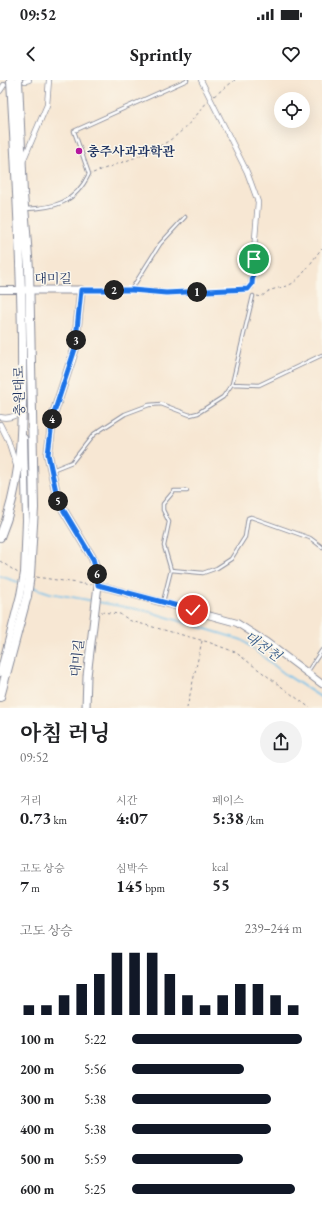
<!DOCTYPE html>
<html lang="ko">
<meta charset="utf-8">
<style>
:root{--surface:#fff;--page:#f2f2f2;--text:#202124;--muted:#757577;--accent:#111827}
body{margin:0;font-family:"EB Garamond","Noto Serif KR",serif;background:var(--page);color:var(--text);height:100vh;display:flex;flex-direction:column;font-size:15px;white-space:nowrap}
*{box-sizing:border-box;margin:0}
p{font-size:13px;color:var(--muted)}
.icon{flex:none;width:22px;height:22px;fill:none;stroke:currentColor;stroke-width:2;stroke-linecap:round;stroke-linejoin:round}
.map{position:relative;height:628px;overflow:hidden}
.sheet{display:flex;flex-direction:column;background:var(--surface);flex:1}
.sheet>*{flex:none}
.controls{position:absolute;left:274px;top:12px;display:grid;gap:8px}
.controls a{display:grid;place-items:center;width:36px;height:36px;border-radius:50%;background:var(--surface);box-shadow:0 4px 16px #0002;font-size:20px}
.pin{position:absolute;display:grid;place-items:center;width:34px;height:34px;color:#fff;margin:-17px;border:2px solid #fff;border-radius:50%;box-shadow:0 1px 4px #0007}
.km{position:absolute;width:20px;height:20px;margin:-10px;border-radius:50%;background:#222;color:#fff;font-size:11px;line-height:20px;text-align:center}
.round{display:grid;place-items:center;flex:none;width:42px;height:42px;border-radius:21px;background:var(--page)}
.headline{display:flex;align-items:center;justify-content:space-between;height:68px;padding:0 20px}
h1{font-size:22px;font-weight:700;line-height:30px}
.figures{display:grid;grid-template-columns:repeat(3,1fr);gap:6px;height:68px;padding:4px 20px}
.figures div{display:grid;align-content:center}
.figures b{font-size:17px;font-weight:700}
.figures small{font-size:11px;font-weight:400}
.figures p{font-size:11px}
.chart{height:112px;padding:8px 20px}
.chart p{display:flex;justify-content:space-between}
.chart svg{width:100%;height:72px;margin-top:4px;stroke:var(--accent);stroke-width:6}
ul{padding:0 20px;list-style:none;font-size:13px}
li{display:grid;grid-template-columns:64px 48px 1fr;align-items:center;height:30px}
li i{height:10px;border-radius:5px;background:var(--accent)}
.status{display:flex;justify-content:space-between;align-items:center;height:28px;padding:0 20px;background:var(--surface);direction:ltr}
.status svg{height:11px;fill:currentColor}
header{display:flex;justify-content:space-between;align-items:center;height:52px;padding:0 20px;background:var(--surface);font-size:18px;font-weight:700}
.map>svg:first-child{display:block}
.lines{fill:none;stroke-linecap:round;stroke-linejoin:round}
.stream{stroke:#70bfeb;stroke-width:1.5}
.service-casing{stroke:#898b98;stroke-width:4.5}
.minor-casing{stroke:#898b98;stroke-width:6}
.tertiary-casing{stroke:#898b98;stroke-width:8}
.secondary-casing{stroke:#898b98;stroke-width:9}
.trunk-casing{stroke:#898b98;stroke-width:10}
.path{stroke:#898b98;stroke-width:1;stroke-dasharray:3 3;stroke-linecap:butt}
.service{stroke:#fff;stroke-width:2.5}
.minor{stroke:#fff;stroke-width:4.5}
.tertiary{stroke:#fff;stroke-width:6}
.secondary{stroke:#fff;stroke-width:7}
.trunk{stroke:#fff;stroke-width:8}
.tertiary-bridge-casing{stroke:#898b98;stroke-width:8;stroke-linecap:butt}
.trunk-bridge-casing{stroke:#898b98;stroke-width:10;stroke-linecap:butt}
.tertiary-bridge{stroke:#fff;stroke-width:6}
.trunk-bridge{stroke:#fff;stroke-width:8}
.route-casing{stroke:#fff;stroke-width:8}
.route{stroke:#1a73e8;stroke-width:5}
.poi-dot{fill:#b5179e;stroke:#fbf7ec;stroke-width:1.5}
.labels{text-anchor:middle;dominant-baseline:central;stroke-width:3;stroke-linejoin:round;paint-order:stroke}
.poi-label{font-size:13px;font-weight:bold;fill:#1b2f5e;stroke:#fbf7ec;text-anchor:start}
.street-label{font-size:13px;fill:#1b2f5e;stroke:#fbf7ec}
.water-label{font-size:14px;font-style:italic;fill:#355a88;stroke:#fbf7ec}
</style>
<div class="status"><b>09:52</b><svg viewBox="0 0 49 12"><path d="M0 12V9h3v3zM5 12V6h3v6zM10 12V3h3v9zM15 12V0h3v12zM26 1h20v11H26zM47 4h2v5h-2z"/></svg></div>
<header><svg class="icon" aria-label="back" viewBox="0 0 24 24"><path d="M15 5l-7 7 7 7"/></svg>Sprintly<svg class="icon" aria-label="heart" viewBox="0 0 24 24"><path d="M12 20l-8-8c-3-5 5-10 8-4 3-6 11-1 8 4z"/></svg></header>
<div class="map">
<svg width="322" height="628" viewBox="0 0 322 628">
<rect width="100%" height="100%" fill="#fbf7ec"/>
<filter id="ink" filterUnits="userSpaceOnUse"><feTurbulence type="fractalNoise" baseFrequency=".025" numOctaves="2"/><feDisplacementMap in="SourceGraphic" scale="8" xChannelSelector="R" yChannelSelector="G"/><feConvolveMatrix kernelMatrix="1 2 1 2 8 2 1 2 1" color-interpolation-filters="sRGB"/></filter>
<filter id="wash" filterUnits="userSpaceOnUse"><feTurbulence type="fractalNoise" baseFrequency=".012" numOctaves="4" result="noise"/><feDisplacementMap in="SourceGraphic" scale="16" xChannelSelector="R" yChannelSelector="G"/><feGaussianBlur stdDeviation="0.9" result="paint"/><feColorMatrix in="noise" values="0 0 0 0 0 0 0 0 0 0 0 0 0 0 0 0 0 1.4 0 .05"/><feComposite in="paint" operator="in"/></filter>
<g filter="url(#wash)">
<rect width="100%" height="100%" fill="#f7e7d3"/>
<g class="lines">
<path class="stream" d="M0,496L21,503
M32,507L50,513L94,521
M98,522L147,531L242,560L285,594L322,618"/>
</g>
</g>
<g filter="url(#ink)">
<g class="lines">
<g class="service-casing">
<path id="service" d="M25,129C55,128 75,123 89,94L74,51L187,0
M131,210L160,164L185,137
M232,304L259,305L322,275
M52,390L72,382L94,354L125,334L149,325L161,324L190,335L198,333L223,317L232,304L253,216
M171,490L203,493L217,488L231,479L245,457L248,438L251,437L310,458L322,467
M163,522L171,490L164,466L169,442L163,430V424L174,411H187
M308,591L322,570"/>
</g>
<g class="minor-casing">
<path id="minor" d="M25,1L29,0
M0,11L4,5
M23,81L47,25L49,0
M81,210H131L166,213L239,210L251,207L258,122L247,92L201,0
M0,337C8,339 16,336 22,331
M0,344L8,360L16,385"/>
</g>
<g class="tertiary-casing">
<path id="tertiary" d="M0,210H21
M24,358L26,440L24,493
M98,505L237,543L265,561L322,604
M0,593L20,515"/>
</g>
<g class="secondary-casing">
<path id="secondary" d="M25,210H81L75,269L53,336L48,374L58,421L93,479L97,494L98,505L87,596L86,628"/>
</g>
<g class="trunk-casing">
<path id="trunk" d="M18,0L23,114L29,189L34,428L30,495
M0,457C26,395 22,326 22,260C21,173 16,87 11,0
M0,617L27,516"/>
</g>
<path class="path" d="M214,16L235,0
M93,93C119,83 147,75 170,60C185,50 196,36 207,22
M257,216L262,217C268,207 284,209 293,203C305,194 313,179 322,168
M0,481L18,493
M36,497L91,505
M101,532L120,534L131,541L208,562L235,572L310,628
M187,628L202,561"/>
<use href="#service" class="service"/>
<use href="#minor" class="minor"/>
<use href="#tertiary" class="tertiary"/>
<use href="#secondary" class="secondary"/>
<use href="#trunk" class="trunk"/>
<g class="tertiary-bridge-casing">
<path id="tertiary-bridge" d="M20,515L24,493"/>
</g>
<g class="trunk-bridge-casing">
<path id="trunk-bridge" d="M27,516L30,495"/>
</g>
<use href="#tertiary-bridge" class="tertiary-bridge"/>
<use href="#trunk-bridge" class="trunk-bridge"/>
</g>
</g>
<g class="lines" filter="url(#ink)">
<g class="route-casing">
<path id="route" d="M193,530L98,505L97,494L93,479L58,421L48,374L53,336L75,269L81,210H132L166,213L248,209L252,204L254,179"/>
</g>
<use href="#route" class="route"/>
</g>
<circle class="poi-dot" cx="79" cy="71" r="4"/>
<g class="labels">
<g class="poi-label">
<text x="87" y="71">충주사과과학관</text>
</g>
<g class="street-label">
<text x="53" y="198">대미길</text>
<text transform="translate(19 311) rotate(-91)">충원대로</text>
<text transform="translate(77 578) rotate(-84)">대미길</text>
</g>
<g class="water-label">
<text transform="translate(263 566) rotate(35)">대전천</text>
</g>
</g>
</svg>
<div class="controls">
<a><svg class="icon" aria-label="locate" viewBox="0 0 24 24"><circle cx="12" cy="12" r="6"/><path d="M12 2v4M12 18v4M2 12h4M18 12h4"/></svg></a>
</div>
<div class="pin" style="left:254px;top:179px;background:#1e9e55"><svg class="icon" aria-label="arrive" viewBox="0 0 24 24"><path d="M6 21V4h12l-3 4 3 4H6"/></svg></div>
<div class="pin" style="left:193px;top:530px;background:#d93025"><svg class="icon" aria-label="check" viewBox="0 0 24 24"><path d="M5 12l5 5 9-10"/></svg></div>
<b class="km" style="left:197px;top:212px">1</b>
<b class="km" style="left:114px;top:210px">2</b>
<b class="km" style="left:76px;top:260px">3</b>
<b class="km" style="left:52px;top:339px">4</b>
<b class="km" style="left:58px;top:421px">5</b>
<b class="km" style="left:97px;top:494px">6</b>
</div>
<section class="sheet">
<div class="headline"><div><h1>아침 러닝</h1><p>09:52</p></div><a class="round"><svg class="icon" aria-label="share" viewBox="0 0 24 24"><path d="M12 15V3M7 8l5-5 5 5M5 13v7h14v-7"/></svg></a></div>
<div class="figures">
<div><p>거리</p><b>0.73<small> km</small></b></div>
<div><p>시간</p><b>4:07</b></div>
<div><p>페이스</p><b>5:38<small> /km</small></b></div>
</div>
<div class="figures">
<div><p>고도 상승</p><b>7<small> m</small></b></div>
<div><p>심박수</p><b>145<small> bpm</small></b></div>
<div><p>kcal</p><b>55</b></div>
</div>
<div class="chart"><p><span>고도 상승</span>239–244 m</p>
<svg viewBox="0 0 160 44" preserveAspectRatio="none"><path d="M5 44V38M15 44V38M25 44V32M35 44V25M45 44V19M55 44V6M65 44V6M75 44V6M85 44V19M95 44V32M105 44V38M115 44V32M125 44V25M135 44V25M145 44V32M155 44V38"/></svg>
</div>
<ul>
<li><b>100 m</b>5:22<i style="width:100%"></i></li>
<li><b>200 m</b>5:56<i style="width:66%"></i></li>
<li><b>300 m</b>5:38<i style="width:82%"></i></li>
<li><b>400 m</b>5:38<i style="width:82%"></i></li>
<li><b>500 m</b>5:59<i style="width:65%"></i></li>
<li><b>600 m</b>5:25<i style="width:96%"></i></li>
</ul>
</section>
